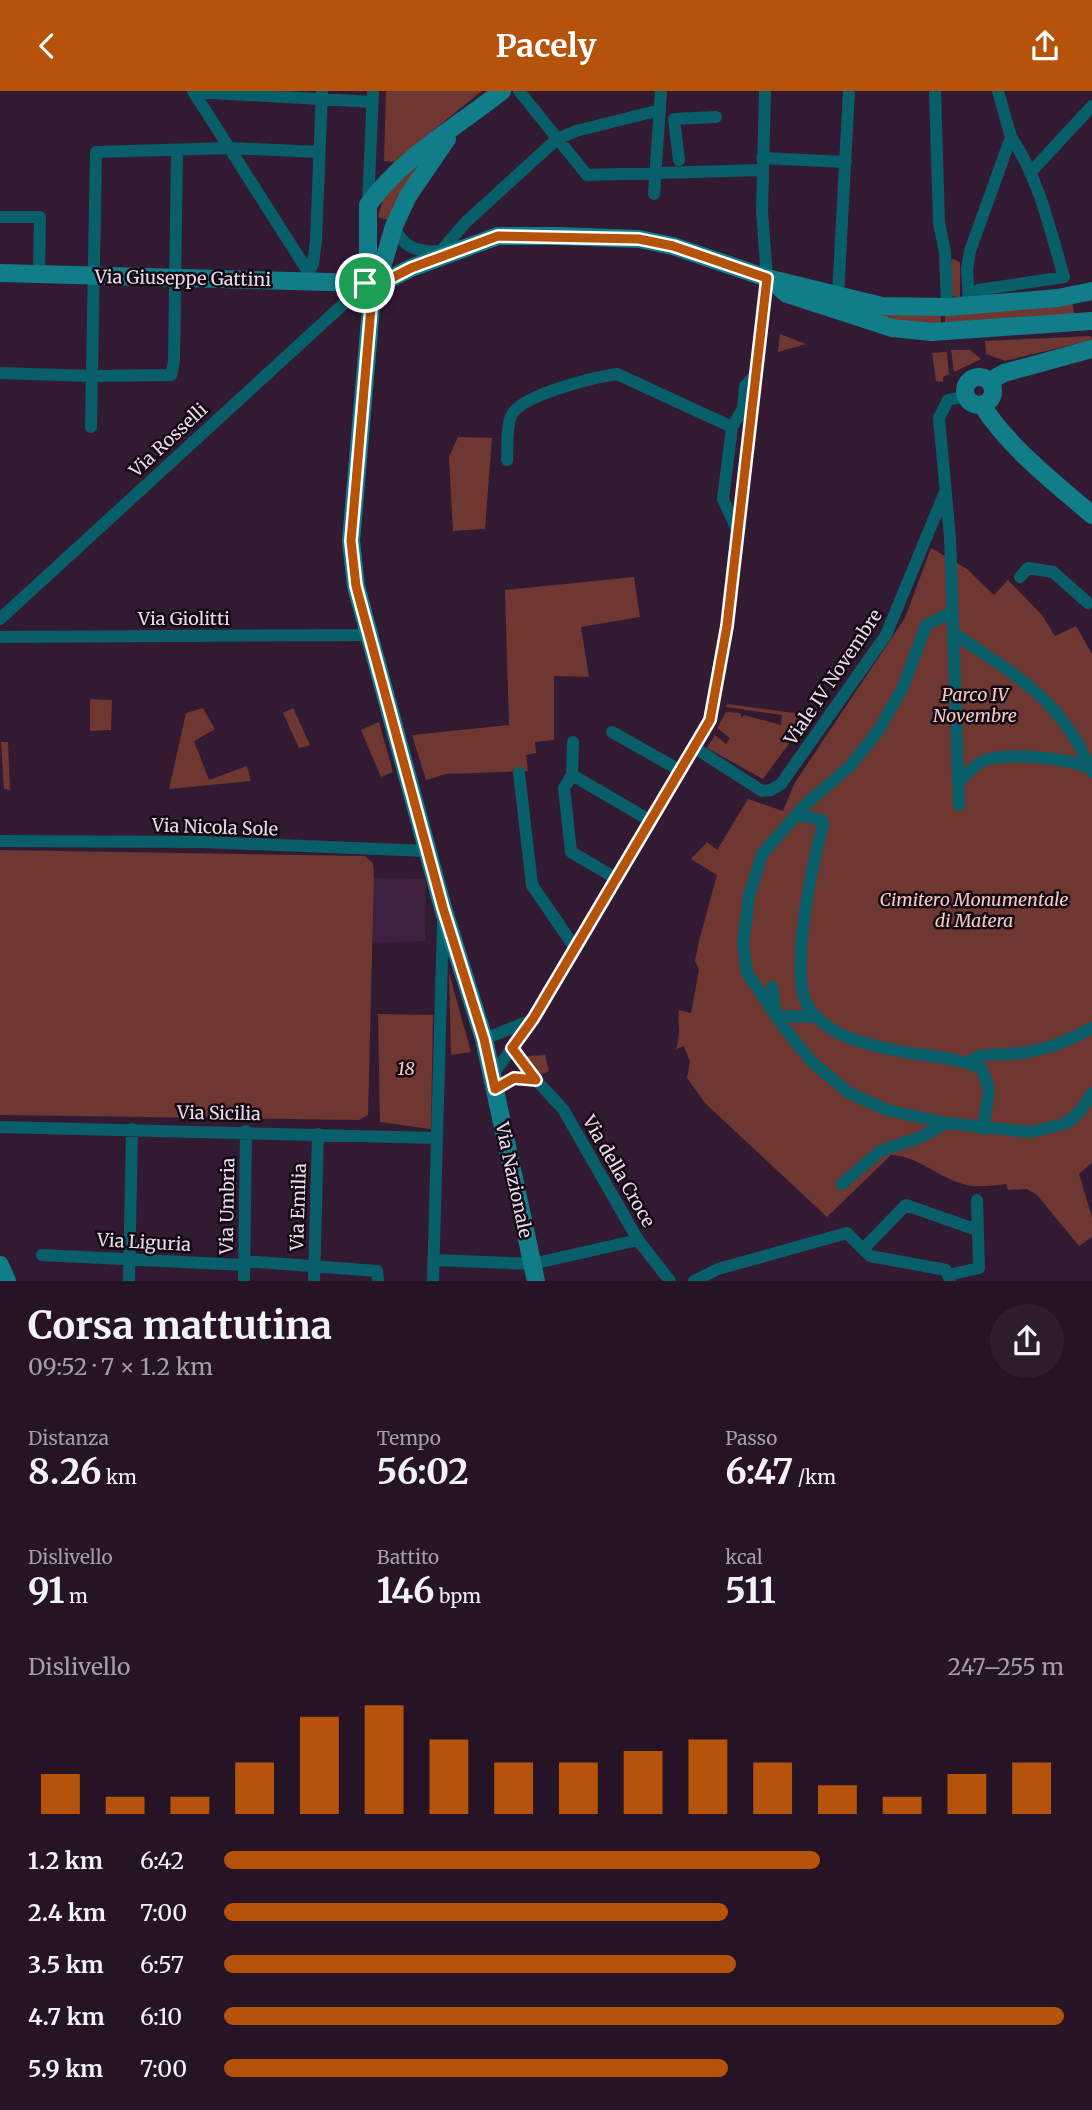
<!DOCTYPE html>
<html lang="it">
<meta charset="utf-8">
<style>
:root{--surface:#261426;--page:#2e1d2e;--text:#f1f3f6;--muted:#a49ea7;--accent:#b45309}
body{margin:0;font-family:Merriweather,serif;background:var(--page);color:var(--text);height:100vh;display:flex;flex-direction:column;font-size:26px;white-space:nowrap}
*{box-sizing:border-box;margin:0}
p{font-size:23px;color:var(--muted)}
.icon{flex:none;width:38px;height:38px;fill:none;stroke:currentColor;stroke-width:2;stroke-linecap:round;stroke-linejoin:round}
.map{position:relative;height:1190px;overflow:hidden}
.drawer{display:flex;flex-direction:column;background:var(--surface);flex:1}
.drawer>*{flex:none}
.pin{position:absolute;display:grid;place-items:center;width:60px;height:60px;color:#fff;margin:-30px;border:4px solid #fff;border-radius:50%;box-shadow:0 2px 7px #0007}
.round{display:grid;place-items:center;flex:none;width:74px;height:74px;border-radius:37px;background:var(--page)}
.headline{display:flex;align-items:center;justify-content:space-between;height:119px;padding:0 28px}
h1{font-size:38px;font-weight:700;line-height:52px}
.metrics{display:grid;grid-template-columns:repeat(3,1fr);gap:10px;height:119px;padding:7px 28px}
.metrics div{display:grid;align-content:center}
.metrics b{font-size:35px;font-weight:700}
.metrics small{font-size:19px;font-weight:400}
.metrics p{font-size:19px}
.chart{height:196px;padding:14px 28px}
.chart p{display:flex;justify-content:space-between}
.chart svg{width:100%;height:126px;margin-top:7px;stroke:var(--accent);stroke-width:6}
ul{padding:0 28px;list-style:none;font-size:23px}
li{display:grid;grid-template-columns:112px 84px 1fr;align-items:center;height:52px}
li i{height:18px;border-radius:9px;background:var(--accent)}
header{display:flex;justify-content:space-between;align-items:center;height:91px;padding:0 28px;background:var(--accent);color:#fff;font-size:32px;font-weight:700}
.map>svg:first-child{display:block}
.built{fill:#3e213e}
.green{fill:#6e3732}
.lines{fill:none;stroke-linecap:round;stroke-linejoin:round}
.street{stroke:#095f69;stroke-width:12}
.secondary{stroke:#107d89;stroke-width:18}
.route-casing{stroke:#fff;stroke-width:14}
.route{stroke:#b45309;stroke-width:9}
.labels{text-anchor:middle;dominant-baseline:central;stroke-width:5;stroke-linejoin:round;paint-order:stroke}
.street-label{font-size:18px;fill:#ebdbea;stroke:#130913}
.park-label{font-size:18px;font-style:italic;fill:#f8c9c3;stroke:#130913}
</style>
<header><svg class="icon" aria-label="back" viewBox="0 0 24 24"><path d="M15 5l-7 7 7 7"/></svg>Pacely<svg class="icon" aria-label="share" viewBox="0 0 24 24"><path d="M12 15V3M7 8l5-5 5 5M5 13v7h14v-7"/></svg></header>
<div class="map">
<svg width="1092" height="1190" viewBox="0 0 1092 1190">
<rect width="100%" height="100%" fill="#321a32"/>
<path class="built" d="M374,787L426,788L425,850L373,852Z"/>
<path class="green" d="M386,0H482L394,71L384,70Z
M428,63L392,130L378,126L385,101Z
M953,168L960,171V207L952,205L950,172Z
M1072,211L1075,226L945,235V223Z
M852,214L941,222V235L890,232Z
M780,243L806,253L778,261Z
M1091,245L1092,249L1005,270L986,263L985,250Z
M951,259H970L981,268L954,281Z
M947,261L949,283L943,286V291L936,290L932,262Z
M458,346L492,347L485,438L453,440L449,366Z
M931,457L967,478L994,504L1008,489L1042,524L1055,545L1076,535L1092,563V1072L1079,1083L1092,1126V1146L1079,1155L1037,1104L1027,1098L1008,1099L1006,1093C995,1094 983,1096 973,1095C943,1092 921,1065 891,1064L827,1126L705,1012L687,987L690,971L684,955L676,958C682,937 677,935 679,919L691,922L699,879L695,870L699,850L717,784L691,768L707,751L717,759L748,708L783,720L794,693L905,527Z
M634,486L640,526L581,536L589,586L554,585V649L535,651L536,662L526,664L528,680L446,683L426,689L412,644L509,634L505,499Z
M90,608L112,609L111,639L90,640Z
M727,613L810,624L763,688L707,657L715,644L726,653L730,647L717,637L726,621L740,622L742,627L744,624L781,634L782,624L726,616Z
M203,617L215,638L194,650L209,689L247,675L251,690L169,698L186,622Z
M293,617L310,654L299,657L283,622Z
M379,631L393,681L381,686L361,639Z
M1,651H8L10,699L4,698Z
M0,759L365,765L373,772L374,787L368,1024L359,1029L0,1024Z
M449,882L471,961L451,964Z
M378,923L433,924L431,1038L380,1031Z
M545,964L549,980L540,984L524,970L528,965Z"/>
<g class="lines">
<path class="street" d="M193,0L314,190
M519,0L587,84L762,79
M935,0L939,132L945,161L947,216
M194,1L373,11
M762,67L846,71
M679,69L674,28L716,26
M1030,82L1092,15
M654,103L661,0
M368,114L373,0
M0,126H40L39,183
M394,135C404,160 421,161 446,160
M441,160L466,131L557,48L576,40L660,19
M308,181L313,173L316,149L322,0
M978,199L1064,186C1050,139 1039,87 1011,46
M838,204L849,0
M969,215L967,178L970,160L1011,46L998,0
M0,282L91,285L171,284L174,271L177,59
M91,336L96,61L230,57L319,61
M507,369C508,356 506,337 511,325C520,304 595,286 617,283L732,336
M738,441L723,408L732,336L743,318L745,295L757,282
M1020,486L1028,477L1053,481L1088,512
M952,521L926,534L903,596L878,640L850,675L805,714L762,763L749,805L743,853L747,882L785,938L812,971L849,1002L887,1019L946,1032L1031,1041L1067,1032L1081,1019L1092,1002
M0,528L349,208L364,200
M953,542C1015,584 1062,608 1092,681
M0,546L368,544
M612,641L681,680
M573,651L572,684L564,697L571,761L617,788
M695,657L762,700L771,699L781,693L886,544L945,401
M519,682L532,794L575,857
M572,684L651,730
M958,692C965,685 973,675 983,670C1002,661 1073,667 1091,678
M959,714L950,447L939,327L948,309L966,305
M798,724L822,729L823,735C812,770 788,888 809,917C829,945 862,952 893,959C920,965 957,965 982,978L989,998L983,1038
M0,750L202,751L428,760
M772,896L776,925L816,926
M484,948L532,929
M512,957L536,989L563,1018L638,1149L670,1190
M969,973C975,961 997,964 1009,963C1041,961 1064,952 1092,937
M492,985L533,928L710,629L727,535L767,187L762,120L765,0
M495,998L514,987L536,989
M0,1036L437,1047
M842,1093L880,1060L921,1046L946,1032
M863,1158L906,1114L977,1139
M42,1164L244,1174
M434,1169L532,1173L638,1149
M244,1170L377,1180L378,1190
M948,1184L979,1177L977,1109
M129,1190L132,1038
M244,1190L246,1040
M314,1190L318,1043
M433,1190L443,831
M694,1190L718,1178L847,1142L870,1165L946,1179L950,1190"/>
<path class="secondary" d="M0,182L365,192
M368,190V114C402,66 457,36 502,0
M378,191L394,135L408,105L447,48
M380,193L411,177L498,145H559L639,148L673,155L767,187L882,215L947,216L1058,207L1092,200
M781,198L787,203L892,237L932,241L1092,230
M372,205L351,450L356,495L443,817L484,948L536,1190
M965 300a14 14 0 1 1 28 0a14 14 0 1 1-28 0Z
M990,290L1004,282L1092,258
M982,314C1009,357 1054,391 1092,424
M0,1174L7,1190"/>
</g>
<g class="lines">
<g class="route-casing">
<path id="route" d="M498,145L639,148L673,155L767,187L727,535L710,629L533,928L512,957L536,989L514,987L495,998L484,948L443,817L356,495L351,450L372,205L365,201L364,194L373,188L380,193L411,177Z"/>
</g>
<use href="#route" class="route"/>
</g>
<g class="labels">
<g class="street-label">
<text transform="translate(183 187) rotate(1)">Via Giuseppe Gattini</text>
<text transform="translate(168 349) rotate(-43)">Via Rosselli</text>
<text x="184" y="527">Via Giolitti</text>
<text transform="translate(833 586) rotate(-56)">Viale IV Novembre</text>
<text transform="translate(215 736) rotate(2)">Via Nicola Sole</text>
<text transform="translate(219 1022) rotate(1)">Via Sicilia</text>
<text transform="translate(619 1080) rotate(60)">Via della Croce</text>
<text transform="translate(514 1089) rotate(78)">Via Nazionale</text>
<text transform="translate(227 1115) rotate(-89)">Via Umbria</text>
<text transform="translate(298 1116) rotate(-88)">Via Emilia</text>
<text transform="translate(144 1151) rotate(3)">Via Liguria</text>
</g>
<g class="park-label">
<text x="975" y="603">Parco IV<tspan x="975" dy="21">Novembre</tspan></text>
<text x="974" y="808">Cimitero Monumentale<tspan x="974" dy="21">di Matera</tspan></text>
<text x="406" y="977">18</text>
</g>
</g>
</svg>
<div class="pin" style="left:365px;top:192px;background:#1e9e55"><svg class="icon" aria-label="arrive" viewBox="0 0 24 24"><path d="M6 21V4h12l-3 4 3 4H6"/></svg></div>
</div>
<section class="drawer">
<div class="headline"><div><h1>Corsa mattutina</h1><p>09:52 · 7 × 1.2 km</p></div><a class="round"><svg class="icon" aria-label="share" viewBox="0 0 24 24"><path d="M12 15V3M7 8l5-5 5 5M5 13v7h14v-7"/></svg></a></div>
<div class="metrics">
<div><p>Distanza</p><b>8.26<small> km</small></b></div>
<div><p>Tempo</p><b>56:02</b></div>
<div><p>Passo</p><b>6:47<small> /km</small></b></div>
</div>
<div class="metrics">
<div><p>Dislivello</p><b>91<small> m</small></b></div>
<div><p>Battito</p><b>146<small> bpm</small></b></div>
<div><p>kcal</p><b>511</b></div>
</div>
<div class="chart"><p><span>Dislivello</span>247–255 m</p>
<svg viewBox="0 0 160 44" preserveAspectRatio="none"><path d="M5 44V30M15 44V38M25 44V38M35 44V26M45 44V10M55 44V6M65 44V18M75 44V26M85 44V26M95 44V22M105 44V18M115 44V26M125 44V34M135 44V38M145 44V30M155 44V26"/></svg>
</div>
<ul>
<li><b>1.2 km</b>6:42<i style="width:71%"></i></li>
<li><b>2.4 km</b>7:00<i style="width:60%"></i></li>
<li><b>3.5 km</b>6:57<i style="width:61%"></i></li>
<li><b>4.7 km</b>6:10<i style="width:100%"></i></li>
<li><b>5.9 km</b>7:00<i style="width:60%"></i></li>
</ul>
</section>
